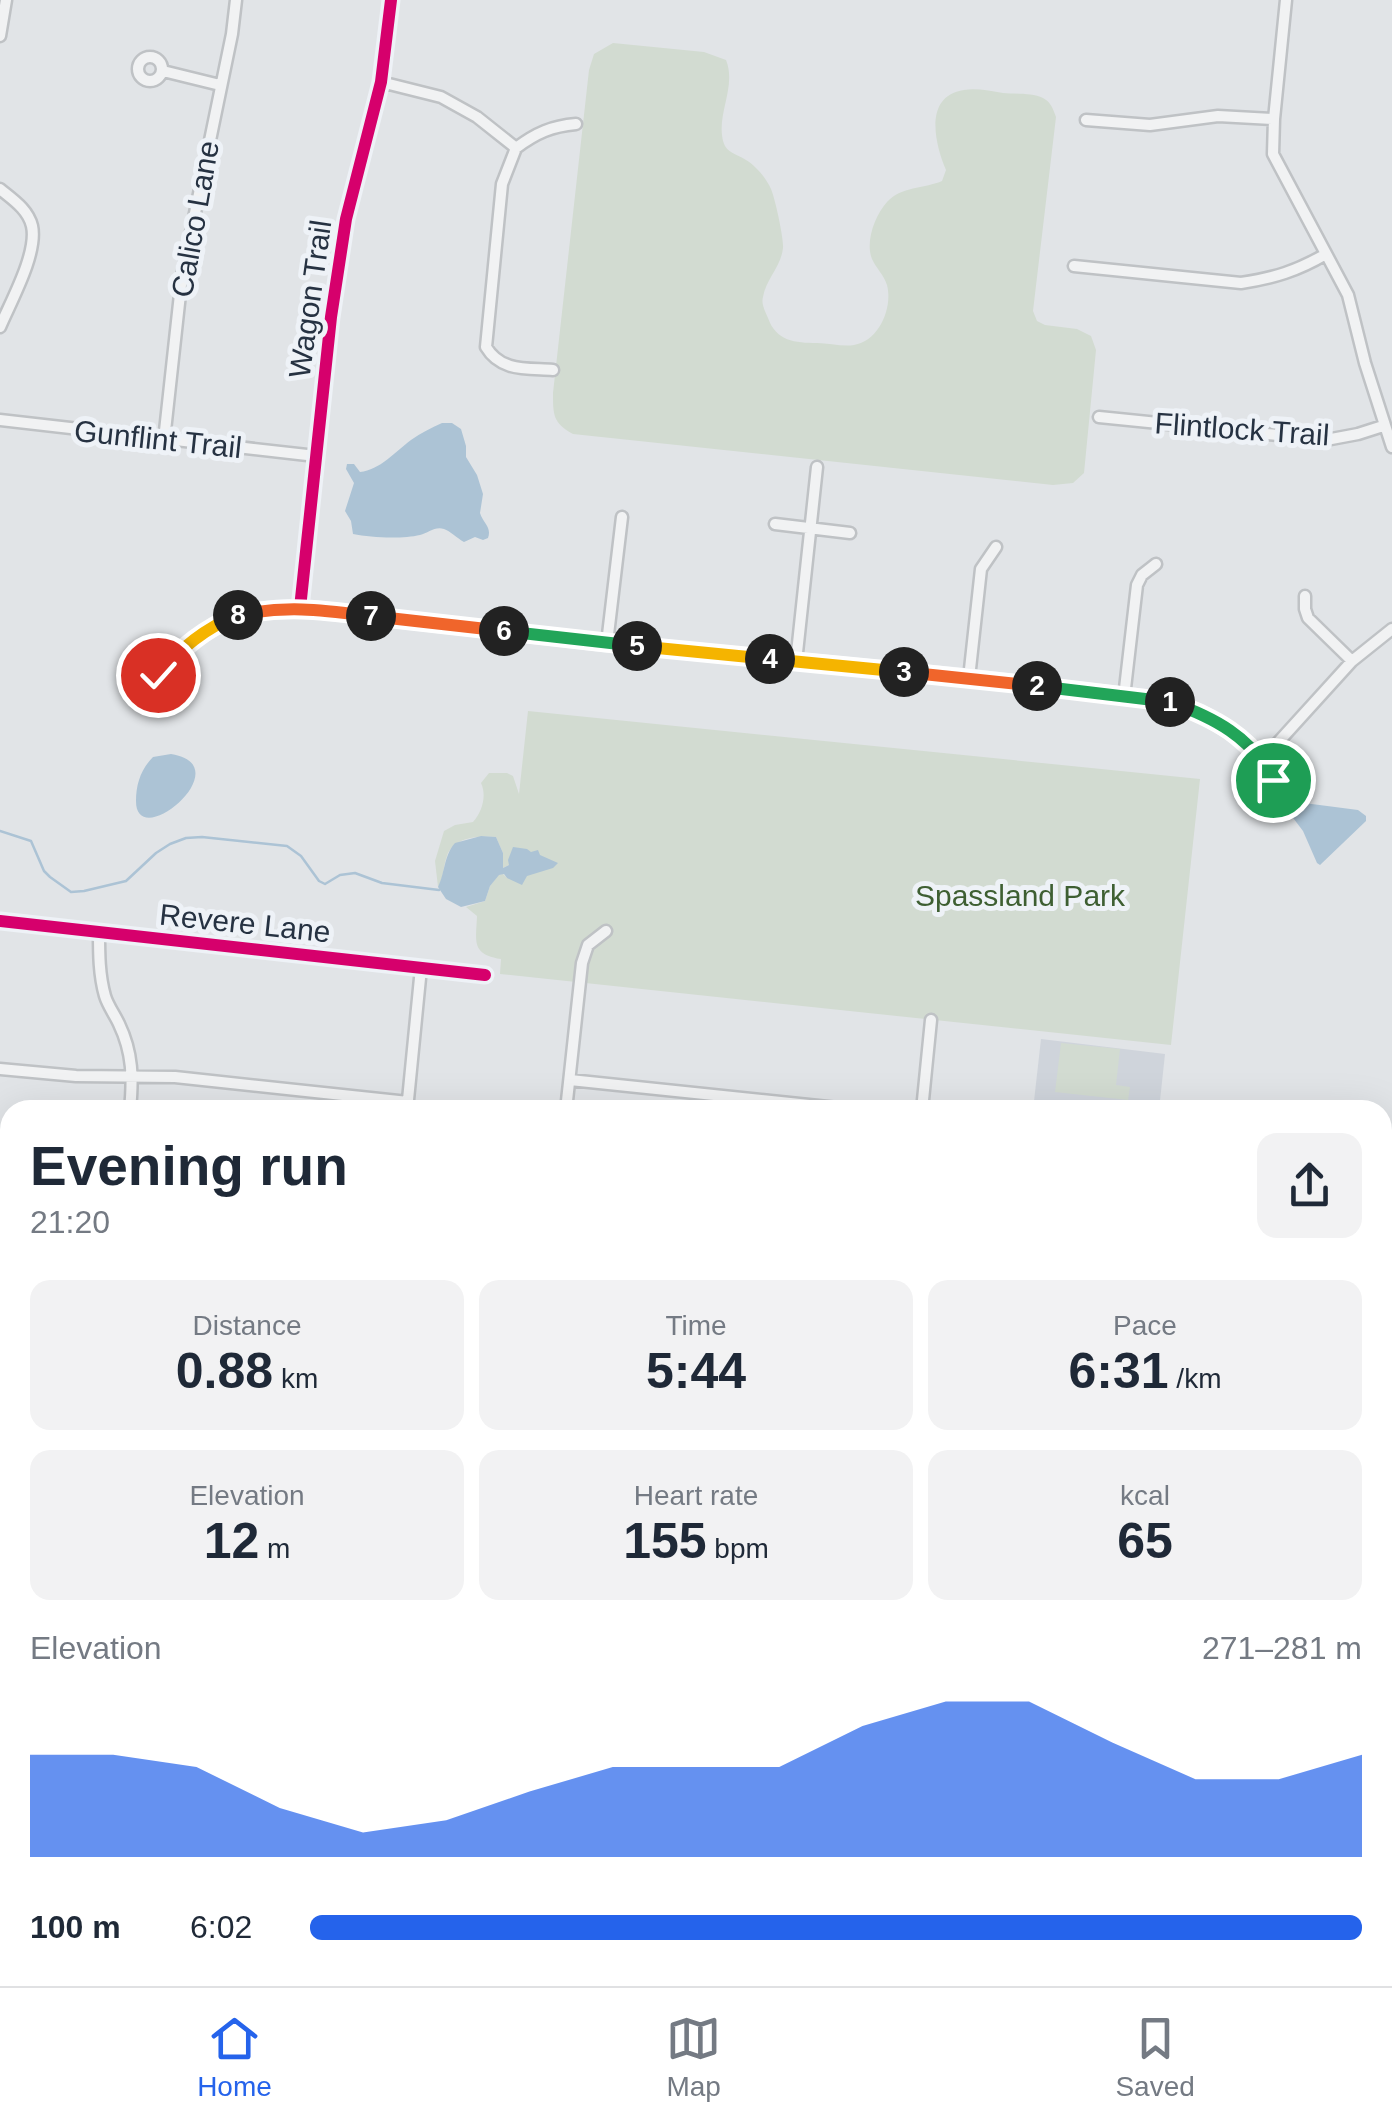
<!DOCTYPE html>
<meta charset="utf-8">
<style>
:root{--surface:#fff;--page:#f2f2f3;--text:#1f2937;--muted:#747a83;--line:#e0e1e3;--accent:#2563eb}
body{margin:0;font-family:Helvetica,sans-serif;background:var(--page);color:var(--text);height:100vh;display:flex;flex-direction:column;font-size:38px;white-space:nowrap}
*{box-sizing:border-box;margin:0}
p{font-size:32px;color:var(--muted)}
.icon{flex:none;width:55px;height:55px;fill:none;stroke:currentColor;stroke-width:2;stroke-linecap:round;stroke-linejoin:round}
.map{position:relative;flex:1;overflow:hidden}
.side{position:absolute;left:0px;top:1100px;width:1392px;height:888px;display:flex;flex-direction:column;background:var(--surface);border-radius:30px 30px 0 0;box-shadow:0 10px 40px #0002}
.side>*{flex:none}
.pin{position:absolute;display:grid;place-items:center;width:85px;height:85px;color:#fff;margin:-42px;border:5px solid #fff;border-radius:50%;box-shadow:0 2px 10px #0007}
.km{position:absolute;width:50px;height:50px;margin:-25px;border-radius:50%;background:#222;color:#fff;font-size:28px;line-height:50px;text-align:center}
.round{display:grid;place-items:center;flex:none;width:105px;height:105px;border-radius:20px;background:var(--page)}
.headline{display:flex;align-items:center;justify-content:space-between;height:170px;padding:0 30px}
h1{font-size:55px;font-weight:700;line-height:75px}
.figures{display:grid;grid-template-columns:repeat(3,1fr);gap:15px;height:170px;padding:10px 30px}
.figures div{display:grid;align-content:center;border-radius:20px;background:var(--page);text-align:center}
.figures b{font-size:50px;font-weight:700}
.figures small{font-size:28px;font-weight:400}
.figures p{font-size:28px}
.chart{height:280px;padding:20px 30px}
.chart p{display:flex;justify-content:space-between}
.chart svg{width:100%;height:180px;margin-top:10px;fill:var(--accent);opacity:.7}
ul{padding:0 30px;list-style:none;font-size:32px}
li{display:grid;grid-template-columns:160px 120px 1fr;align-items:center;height:75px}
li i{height:25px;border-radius:12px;background:var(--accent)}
.tab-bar{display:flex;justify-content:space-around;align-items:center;height:140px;border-top:2px solid var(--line);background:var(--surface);font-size:28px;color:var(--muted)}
.tab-bar a{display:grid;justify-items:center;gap:5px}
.tab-bar .on{color:var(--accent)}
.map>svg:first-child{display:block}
.built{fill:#cfd4db}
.green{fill:#d2dbd1}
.water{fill:#acc3d5}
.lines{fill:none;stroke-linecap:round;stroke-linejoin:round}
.stream{stroke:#acc3d5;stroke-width:2.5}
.minor-casing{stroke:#bfc2c5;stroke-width:15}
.minor{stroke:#f1f2f3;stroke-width:10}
.secondary{stroke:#c2c5c9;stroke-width:14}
.cycleway-casing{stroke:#eef2f7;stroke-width:19}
.cycleway{stroke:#d6006c;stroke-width:12}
.split-1-casing{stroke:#fff;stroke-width:20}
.split-2-casing{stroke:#fff;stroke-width:20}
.split-3-casing{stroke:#fff;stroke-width:20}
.split-4-casing{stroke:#fff;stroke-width:20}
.split-5-casing{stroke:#fff;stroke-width:20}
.split-6-casing{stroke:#fff;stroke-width:20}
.split-7-casing{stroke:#fff;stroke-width:20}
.split-8-casing{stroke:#fff;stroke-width:20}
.split-9-casing{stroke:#fff;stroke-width:20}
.split-1{stroke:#22a559;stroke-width:12}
.split-2{stroke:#22a559;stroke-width:12}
.split-3{stroke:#f0652b;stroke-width:12}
.split-4{stroke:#f5b400;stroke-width:12}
.split-5{stroke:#f5b400;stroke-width:12}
.split-6{stroke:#22a559;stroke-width:12}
.split-7{stroke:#f0652b;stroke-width:12}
.split-8{stroke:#f0652b;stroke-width:12}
.split-9{stroke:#f5b400;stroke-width:12}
.labels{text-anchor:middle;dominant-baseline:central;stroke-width:10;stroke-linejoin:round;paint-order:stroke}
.street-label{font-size:30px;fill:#263242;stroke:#eef2f7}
.park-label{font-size:30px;fill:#3e5f32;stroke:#eef2f7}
</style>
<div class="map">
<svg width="1392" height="1986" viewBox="0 0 1392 1986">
<rect width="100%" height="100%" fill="#e1e4e7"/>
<path class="built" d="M1041,1039L1165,1054L1159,1110H1033Z"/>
<path class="green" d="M613,43L704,52L726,60C736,85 719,110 722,135C724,153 733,152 746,160C756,166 766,178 771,189C775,198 784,239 783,248C781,267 766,279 763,297C761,304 765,311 768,318C776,341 795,343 817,343C829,343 843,347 854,345C879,341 893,308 887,285C884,275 876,268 872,259C865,242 875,215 887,202C902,186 923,189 942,181L946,170C935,144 923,96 964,90C976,88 991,91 1003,93C1015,94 1032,93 1043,98C1051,102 1053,109 1056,117L1033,311L1037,321L1045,325L1077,329L1091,336L1096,350L1084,473L1073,483L1053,485L573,434C553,423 553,415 553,393L589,70L594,54Z
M528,711L1200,779L1171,1045L500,974L501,959C471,954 476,942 477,916L466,907L485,901L490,886L498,875L503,874L507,878L513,849L509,859V865L503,868V853L496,837C479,835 453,837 447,856C443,867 444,877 438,887L435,861L444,831L455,825L473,822C482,812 487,796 481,783L489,773H507L513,776L519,794Z
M1061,1043L1120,1049L1116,1085L1130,1087L1128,1100L1055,1092Z"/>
<path class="water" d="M442,423H452L461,429L466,446V457L477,475L483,494L480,513C483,523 492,527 488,538L483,540L475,537L464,542C457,538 450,531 444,529C435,526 428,533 420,535C403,539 372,538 353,534L351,521L345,511L354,483L346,469L347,464H354L360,472C380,470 395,452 411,440C421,433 431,428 442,423Z
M171,754C242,765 136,854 136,801C136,784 141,769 153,757Z
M1281,800L1358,810L1366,816V821L1320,865L1317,863L1303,831L1281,802Z
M481,836L496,837L503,853V868L509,865L508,860L513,847L527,849L531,852L538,850L540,855L558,863L553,868L527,876L522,885L507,878L504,874L499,875L490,886L485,901L461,907L446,899L438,887C445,873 444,855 455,843Z"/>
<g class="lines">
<path class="stream" d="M0,831L31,841L44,871L50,877L71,892L84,891L126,881L156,853L170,844L186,838L202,837L287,846L301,856L319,881L325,884L340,875L355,873L382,883L439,890"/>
<g class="minor-casing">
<path id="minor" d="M1286,0L1274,119L1273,154L1348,295L1365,363L1392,447
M0,36L6,0
M138 69a12 12 0 1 1 24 0a12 12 0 1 1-24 0Z
M163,71L220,85
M381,82L441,97L477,117L516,148C536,133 552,126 576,124
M1086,120L1150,125L1218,116L1274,119
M516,148L502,184L486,347C501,372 527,368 553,370
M0,189C12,199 28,209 32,226C38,253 11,301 0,327
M1074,266L1241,283C1274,278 1297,271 1326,254
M1099,417L1326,440L1358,434L1383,426
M0,420L316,456
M164,440L182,276L232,34L236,0
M775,524L850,533
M1305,596V609L1308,618L1352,661
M300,608L331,317L346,219L381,82L391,0
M607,643L622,517
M796,662L817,467
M969,678L981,569L996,547
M1124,697L1137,585L1142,575L1156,564
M150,699C153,692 154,683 158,677C163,666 175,656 184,648C221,616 252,609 300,608L607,643L969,678L1167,701L1200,713L1229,730L1263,759L1273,780
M1263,759L1352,661L1392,629
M0,921L485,975
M99,932C99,953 99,975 105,996C108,1006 115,1015 119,1024C133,1053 133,1079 130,1110
M0,1069L76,1076L175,1077L408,1102
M570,1080L857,1110
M407,1110L421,968
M566,1110L582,963L588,945L606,931
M922,1110L931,1020
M1382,1147L1390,1159L1388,1169L1382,1178
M0,1359L10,1362
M1382,1372L1392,1373
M1382,1528L1392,1529
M0,1544L10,1545
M1382,1666L1392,1667
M0,1773L10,1764
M0,1867L10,1872
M1007,1978L1009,1986
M1353,1978L1383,1982L1392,1980
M365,1986L367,1978
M587,1986L588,1978
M832,1986L833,1978"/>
</g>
<use href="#minor" class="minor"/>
<path class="secondary" d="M0,1970L10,1973
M25,1978L54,1986"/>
<g class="cycleway-casing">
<path id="cycleway" d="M300,608L331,317L346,219L381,82L391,0
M150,699C153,692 154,683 158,677C163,666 175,656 184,648C221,616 252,609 300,608L607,643L969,678L1167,701L1200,713L1229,730L1263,759L1273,780
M0,921L485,975"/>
</g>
<use href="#cycleway" class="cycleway"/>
</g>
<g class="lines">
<g class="split-1-casing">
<path id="split-1" d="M1170,702C1213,717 1252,737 1273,780"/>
</g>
<g class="split-2-casing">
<path id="split-2" d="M1037,686L1170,702"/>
</g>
<g class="split-3-casing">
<path id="split-3" d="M904,672L1037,686"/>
</g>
<g class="split-4-casing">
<path id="split-4" d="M770,659L904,672"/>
</g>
<g class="split-5-casing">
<path id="split-5" d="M637,646L770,659"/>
</g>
<g class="split-6-casing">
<path id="split-6" d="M504,631L637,646"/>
</g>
<g class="split-7-casing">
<path id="split-7" d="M371,616L504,631"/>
</g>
<g class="split-8-casing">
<path id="split-8" d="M238,615C287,605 322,610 371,616"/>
</g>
<g class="split-9-casing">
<path id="split-9" d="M158,675C181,648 205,628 238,615"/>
</g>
<use href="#split-1" class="split-1"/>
<use href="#split-2" class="split-2"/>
<use href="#split-3" class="split-3"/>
<use href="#split-4" class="split-4"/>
<use href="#split-5" class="split-5"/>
<use href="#split-6" class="split-6"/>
<use href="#split-7" class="split-7"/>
<use href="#split-8" class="split-8"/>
<use href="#split-9" class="split-9"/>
</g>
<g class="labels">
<g class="street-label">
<text transform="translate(195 219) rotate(-80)">Calico Lane</text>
<text transform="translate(310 299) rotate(-82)">Wagon Trail</text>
<text transform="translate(1242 429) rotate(4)">Flintlock Trail</text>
<text transform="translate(158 439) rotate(6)">Gunflint Trail</text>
<text transform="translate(245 923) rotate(6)">Revere Lane</text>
</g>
<g class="park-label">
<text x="1020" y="895">Spassland Park</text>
</g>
</g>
</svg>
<div class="pin" style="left:1273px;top:780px;background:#1e9e55"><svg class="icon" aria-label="arrive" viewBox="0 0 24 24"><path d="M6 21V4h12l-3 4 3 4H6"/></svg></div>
<div class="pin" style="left:158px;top:675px;background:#d93025"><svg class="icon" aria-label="check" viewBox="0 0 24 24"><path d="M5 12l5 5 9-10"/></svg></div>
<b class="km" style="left:1170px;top:702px">1</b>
<b class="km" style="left:1037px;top:686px">2</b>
<b class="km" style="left:904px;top:672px">3</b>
<b class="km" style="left:770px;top:659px">4</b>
<b class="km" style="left:637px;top:646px">5</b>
<b class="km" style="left:504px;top:631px">6</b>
<b class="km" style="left:371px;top:616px">7</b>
<b class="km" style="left:238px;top:615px">8</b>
<section class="side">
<div class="headline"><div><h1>Evening run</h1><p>21:20</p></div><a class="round"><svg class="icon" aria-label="share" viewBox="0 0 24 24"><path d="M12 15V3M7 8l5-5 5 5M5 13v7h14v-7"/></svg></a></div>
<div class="figures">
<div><p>Distance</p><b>0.88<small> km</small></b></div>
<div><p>Time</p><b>5:44</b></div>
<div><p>Pace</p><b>6:31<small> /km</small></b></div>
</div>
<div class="figures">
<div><p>Elevation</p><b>12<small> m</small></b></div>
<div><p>Heart rate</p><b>155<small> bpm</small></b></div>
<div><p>kcal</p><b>65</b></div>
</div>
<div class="chart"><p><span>Elevation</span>271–281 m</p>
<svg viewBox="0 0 160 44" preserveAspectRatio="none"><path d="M0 44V19L10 19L20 22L30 32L40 38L50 35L60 28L70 22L80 22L90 22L100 12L110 6L120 6L130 16L140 25L150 25L160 19V44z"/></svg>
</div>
<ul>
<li><b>100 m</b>6:02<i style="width:100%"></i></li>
</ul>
</section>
</div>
<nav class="tab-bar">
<a class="on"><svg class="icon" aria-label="home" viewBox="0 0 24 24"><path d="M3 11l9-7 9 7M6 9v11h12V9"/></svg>Home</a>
<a><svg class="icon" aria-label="map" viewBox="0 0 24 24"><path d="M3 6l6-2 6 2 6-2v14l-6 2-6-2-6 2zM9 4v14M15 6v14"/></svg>Map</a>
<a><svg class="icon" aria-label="saved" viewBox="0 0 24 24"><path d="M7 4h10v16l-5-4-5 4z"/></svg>Saved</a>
</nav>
